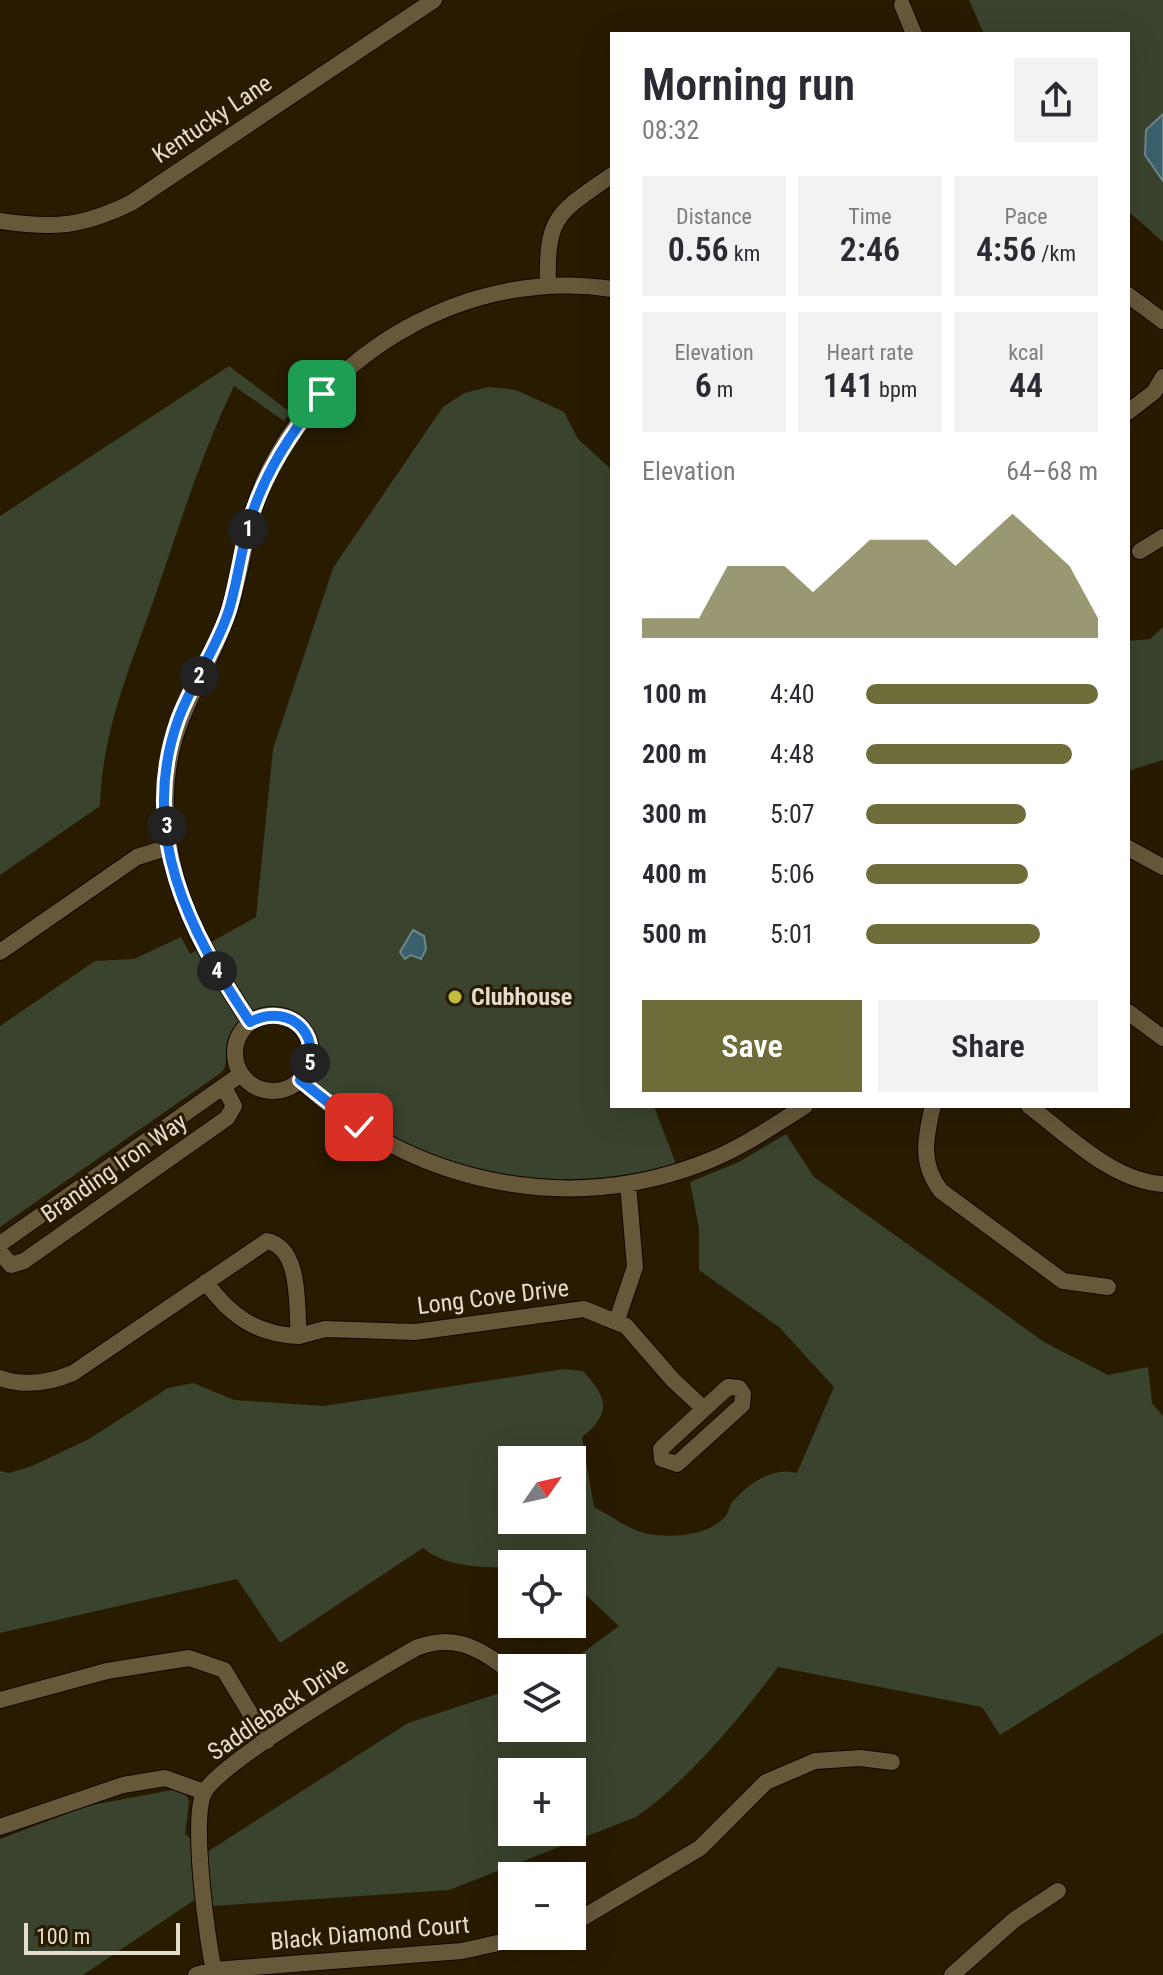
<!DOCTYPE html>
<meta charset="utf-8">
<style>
:root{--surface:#fff;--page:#f2f2f3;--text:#2b2b33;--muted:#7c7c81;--accent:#6e6d39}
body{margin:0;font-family:"Roboto Condensed",sans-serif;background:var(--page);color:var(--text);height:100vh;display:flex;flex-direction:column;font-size:30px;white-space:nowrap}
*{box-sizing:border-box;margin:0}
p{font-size:26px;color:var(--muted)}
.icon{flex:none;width:44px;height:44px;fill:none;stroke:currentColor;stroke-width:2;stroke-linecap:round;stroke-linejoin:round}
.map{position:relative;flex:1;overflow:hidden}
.panel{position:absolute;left:610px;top:32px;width:520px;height:1076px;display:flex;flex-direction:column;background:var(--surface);border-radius:0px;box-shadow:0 8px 32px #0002}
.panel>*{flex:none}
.needle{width:52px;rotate:56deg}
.buttons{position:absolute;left:498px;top:1446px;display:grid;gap:16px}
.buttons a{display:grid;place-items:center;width:88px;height:88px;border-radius:0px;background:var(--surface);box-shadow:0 8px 32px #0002;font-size:40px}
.scale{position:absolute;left:24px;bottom:20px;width:156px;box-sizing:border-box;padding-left:8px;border:4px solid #e5ddcc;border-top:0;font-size:22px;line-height:28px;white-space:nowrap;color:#e5ddcc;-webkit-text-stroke:6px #281b00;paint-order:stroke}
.pin{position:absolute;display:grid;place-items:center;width:68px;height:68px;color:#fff;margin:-34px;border-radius:16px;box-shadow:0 4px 12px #0006}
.km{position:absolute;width:40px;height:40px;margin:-20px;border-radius:50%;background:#222;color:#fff;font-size:22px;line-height:40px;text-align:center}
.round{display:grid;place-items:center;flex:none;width:84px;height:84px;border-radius:0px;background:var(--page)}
.headline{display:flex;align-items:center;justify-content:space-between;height:136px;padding:0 32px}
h1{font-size:44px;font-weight:600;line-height:60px}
.metrics{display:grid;grid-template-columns:repeat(3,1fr);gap:12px;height:136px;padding:8px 32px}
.metrics div{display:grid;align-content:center;border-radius:0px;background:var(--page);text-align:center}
.metrics b{font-size:34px;font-weight:600}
.metrics small{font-size:22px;font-weight:400}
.metrics p{font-size:22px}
.chart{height:224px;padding:16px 32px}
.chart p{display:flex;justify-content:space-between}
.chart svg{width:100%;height:144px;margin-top:8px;fill:var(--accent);opacity:.7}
.action{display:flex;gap:16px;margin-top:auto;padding:16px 32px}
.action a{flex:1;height:92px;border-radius:0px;background:var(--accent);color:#fff;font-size:32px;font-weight:600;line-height:92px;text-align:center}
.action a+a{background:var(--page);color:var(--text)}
ul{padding:0 32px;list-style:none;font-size:26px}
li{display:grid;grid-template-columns:128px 96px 1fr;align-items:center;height:60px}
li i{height:20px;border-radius:10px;background:var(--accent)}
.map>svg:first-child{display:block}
.green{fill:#3a432d;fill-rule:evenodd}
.water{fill:#39606c;stroke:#6d8689;stroke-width:2}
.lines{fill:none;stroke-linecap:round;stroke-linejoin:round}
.minor-casing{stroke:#100500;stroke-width:18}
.minor{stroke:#665839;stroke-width:16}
.route-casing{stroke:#fff;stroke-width:16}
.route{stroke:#1a73e8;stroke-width:10}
.poi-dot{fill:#c0be40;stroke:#281b00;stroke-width:3}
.labels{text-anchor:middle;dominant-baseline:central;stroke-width:6;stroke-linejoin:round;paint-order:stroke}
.street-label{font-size:24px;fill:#e5ddcc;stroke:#281b00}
.poi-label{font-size:24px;font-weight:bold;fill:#e5ddcc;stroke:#281b00;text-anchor:start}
</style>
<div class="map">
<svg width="1163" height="1975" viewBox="0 0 1163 1975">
<rect width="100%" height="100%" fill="#281b00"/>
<path class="green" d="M969,0H1163V242L1128,211V34H984Z
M229,366L290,412L284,421L234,386C201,455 179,527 154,599C130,668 102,731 100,806L0,875V516Z
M489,387L516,390L564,412L578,439L612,470V1106H654L676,1164C572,1192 470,1182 375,1129C353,1116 332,1097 312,1081C312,1066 320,1055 314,1039C300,1001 248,1004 229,1036C223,1048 230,1061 222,1072L0,1227V1026L95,961L134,959L181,937L190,954L256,917L273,749L333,568L443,407L464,393Z
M1163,627V760L1131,770L1128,774V641L1150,639Z
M786,1134L814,1177L1044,1342L1108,1375L1148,1367L1152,1403L1163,1416V1633L1000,1735L982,1707L778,1667C740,1718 688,1781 636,1817L449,1890L213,1906L193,1901L83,1975H0V1839L87,1806L172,1790L185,1793L189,1801L185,1834L207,1852L408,1723L512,1689V1728H572V1668H562L619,1626L572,1582V1564C527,1564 459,1578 423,1548L280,1643L237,1579L0,1633V1471L9,1473L32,1466L89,1439L168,1388L193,1383L234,1400L324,1406L564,1369L583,1371C607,1397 613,1412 582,1437L594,1507C610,1515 632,1532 649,1534C673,1538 707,1536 725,1517C729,1512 729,1505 733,1501C750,1483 773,1466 797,1473L834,1387L779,1327L699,1270V1229L690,1182L739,1162ZM512,1460H572V1520H512ZM512,1772H572V1832H512Z"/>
<path class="water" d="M1163,114V181L1145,155L1146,130Z
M413,930L424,936L426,949L421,959L411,955L405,959L400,952Z"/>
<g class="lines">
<g class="minor-casing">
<path id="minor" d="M902,5L914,34
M0,221C54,229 81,227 131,203L434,0
M548,285C546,215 558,213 612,175
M1128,295L1163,321
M1128,412L1154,392L1163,377
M1140,551L1163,537
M1128,848L1163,867
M0,952L137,857L169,847
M1128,1012L1163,1038
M235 1053a38 38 0 1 1 76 0a38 38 0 1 1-76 0Z
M250,1022C206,956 169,894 166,813C163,725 199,693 226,619C243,573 245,524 265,479C324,350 471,267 612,289
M300,1080C410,1182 562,1217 703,1163C740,1149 772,1127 805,1106
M933,1106C925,1138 920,1164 941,1191L1063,1281L1108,1287
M1029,1106C1068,1135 1112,1181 1163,1184
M0,1244L241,1074
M0,1252L11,1265L24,1261L227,1118L234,1106L224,1087
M206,1282C229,1315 257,1335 299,1336
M617,1320L635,1267L628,1184
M0,1378C25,1387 49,1383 73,1373L267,1241C302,1248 296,1308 299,1336L325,1329L415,1332L584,1309L626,1326L673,1380L703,1408
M728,1387L739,1388L743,1394L742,1405L677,1464L662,1459L661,1449L665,1445Z
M0,1700L107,1671L189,1658L224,1670L267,1741
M0,1827L123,1785L165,1778L204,1792
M572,1924L700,1848L766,1782L815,1761L860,1758L892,1762
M196,1975L213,1970L462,1951L529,1936
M215,1975C207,1943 191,1819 204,1793C219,1762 379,1669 416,1648C452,1634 476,1646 504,1667
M952,1975L1014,1920L1058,1891"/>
</g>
<use href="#minor" class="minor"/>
</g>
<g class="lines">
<g class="route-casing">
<path id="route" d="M322,394C291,433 265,472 250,520C241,550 238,580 229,610C217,648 192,682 178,720C138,833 189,931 250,1022C293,1000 329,1041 300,1080L359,1127"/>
</g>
<use href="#route" class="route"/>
</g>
<circle class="poi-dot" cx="455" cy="997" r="8"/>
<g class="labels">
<g class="street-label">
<text transform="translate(212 119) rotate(-34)">Kentucky Lane</text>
<text transform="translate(114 1168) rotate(-35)">Branding Iron Way</text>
<text transform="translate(493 1297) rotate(-7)">Long Cove Drive</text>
<text transform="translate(278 1709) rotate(-34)">Saddleback Drive</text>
<text transform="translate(370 1933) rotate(-5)">Black Diamond Court</text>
</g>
<g class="poi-label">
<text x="471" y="997">Clubhouse</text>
</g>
</g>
</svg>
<div class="buttons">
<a><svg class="needle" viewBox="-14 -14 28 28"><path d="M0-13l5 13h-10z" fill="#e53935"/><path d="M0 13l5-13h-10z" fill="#7c7c81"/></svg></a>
<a><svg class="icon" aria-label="locate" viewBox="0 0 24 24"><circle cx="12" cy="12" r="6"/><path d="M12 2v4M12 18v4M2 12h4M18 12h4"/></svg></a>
<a><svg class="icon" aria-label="layers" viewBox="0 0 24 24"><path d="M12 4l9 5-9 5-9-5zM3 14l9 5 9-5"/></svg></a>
<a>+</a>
<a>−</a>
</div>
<div class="scale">100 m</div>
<div class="pin" style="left:322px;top:394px;background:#1e9e55"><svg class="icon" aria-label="arrive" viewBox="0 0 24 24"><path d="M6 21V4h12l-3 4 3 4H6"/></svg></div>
<div class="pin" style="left:359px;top:1127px;background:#d93025"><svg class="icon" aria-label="check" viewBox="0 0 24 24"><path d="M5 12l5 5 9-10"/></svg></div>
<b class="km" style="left:248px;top:529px">1</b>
<b class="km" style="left:199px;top:676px">2</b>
<b class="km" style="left:167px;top:826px">3</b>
<b class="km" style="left:217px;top:971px">4</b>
<b class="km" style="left:310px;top:1063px">5</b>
<section class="panel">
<div class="headline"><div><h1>Morning run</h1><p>08:32</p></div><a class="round"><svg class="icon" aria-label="share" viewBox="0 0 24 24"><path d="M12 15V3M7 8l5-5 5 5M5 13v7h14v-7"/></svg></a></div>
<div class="metrics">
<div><p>Distance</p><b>0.56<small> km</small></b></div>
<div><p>Time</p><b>2:46</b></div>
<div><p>Pace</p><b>4:56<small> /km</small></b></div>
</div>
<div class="metrics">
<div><p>Elevation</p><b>6<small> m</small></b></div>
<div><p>Heart rate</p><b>141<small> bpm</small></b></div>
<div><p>kcal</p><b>44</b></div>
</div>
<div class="chart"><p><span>Elevation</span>64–68 m</p>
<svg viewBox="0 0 160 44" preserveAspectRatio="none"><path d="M0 44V38L10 38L20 38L30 22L40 22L50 22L60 30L70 22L80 14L90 14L100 14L110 22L120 14L130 6L140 14L150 22L160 38V44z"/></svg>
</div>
<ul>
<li><b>100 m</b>4:40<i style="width:100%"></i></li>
<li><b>200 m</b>4:48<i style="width:89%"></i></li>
<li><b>300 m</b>5:07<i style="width:69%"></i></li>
<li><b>400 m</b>5:06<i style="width:70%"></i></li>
<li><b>500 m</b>5:01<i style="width:75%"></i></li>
</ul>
<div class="action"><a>Save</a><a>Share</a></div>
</section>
</div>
